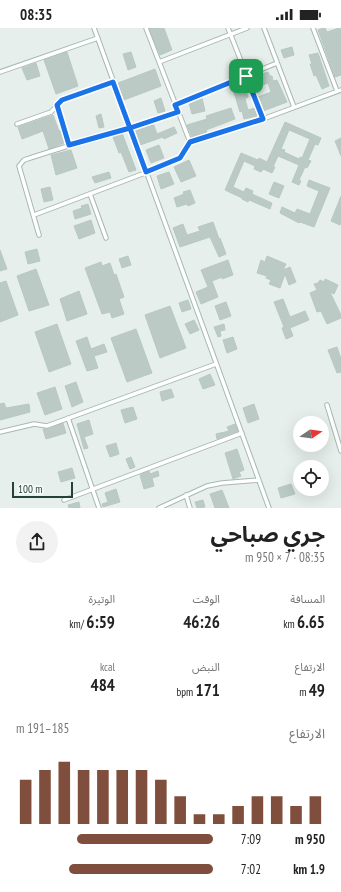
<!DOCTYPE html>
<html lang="ar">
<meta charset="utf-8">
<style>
:root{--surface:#fff;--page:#f2f2f2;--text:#222;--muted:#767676;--accent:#804e3d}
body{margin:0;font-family:"PT Sans Narrow","Noto Sans Arabic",sans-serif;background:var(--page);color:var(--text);direction:rtl;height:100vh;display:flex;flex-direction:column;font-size:15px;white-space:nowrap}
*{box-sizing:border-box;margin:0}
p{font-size:13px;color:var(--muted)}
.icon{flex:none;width:22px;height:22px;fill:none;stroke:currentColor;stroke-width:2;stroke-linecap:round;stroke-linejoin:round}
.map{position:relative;height:480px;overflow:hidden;direction:ltr}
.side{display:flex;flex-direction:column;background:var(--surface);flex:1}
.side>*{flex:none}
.needle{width:26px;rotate:77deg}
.buttons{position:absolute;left:293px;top:388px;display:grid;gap:8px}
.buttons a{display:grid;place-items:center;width:36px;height:36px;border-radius:50%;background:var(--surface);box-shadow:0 4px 16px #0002;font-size:20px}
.scale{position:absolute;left:12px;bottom:10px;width:61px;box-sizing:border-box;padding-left:4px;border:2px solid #24423a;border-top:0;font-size:11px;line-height:14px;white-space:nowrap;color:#24423a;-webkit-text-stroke:3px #f7fbf9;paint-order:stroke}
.pin{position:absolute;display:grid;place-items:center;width:34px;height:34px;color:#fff;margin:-17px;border-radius:8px;box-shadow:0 2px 6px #0006}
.round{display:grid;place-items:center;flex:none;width:42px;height:42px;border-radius:21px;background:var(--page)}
.overview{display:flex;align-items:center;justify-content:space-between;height:68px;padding:0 16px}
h1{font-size:22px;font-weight:700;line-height:30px}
.metrics{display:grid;grid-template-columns:repeat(3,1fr);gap:6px;height:68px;padding:4px 16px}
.metrics div{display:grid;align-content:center}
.metrics b{font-size:17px;font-weight:700}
.metrics small{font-size:11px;font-weight:400}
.metrics p{font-size:11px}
.chart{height:112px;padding:8px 16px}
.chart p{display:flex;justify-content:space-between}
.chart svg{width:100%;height:72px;margin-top:4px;stroke:var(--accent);stroke-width:6}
ul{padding:0 16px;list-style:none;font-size:13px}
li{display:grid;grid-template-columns:64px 48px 1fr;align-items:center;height:30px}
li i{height:10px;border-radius:5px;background:var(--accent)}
.status{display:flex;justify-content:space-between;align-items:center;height:28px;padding:0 20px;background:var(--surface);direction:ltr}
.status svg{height:11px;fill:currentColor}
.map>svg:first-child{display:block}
.building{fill:#bbcac4;stroke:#b8c9c2;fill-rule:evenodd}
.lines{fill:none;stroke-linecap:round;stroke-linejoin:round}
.minor-casing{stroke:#a8b8b2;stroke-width:5.5}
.minor{stroke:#fff;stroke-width:3.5}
.route-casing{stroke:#fff;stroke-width:8}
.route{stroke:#1a73e8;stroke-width:5}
</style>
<div class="status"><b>08:35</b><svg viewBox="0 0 49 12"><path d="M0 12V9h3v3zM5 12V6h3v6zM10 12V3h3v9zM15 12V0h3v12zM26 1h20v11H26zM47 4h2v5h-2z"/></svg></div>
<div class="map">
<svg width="341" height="480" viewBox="0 0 341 480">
<rect width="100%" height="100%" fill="#e6efeb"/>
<path class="building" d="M149,0H164L172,22L160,27Z
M323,0H325L327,4L339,0H340L341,2V47L335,49L318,2Z
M292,19L294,27L284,30L281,22Z
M67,24L78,58L56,66L44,32Z
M131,24L136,39L128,42L123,26Z
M318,25L329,58L322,61L316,47L314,48L310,36H312L309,27Z
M36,35L40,48L27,52L22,40Z
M155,41L161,58L124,72L118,55Z
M268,44L270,48H272L273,53L277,52L287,74L263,83L258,69L271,64L268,55L254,60L250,50Z
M244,58L248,69L245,71L248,82L255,80L257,86V88L244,91L242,83L240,84L233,61Z
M161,70L165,83L158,85L154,73Z
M202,70L205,83L192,86L189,75Z
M231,80L235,91L206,102L207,104L192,109L187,97L207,91L206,88Z
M101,86L104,99L99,100L96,88Z
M53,87L59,103L60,102L64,115L49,121L43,103L22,111L18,99Z
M285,94L321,110L318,117L315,116L308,132L311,133L307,140L305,139L299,152L301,153L299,157L292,154L299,137L278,128L273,139H275L272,145L263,141L261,144L254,141L255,138L244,133L233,159L244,164L246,160L253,163L252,166L272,175L270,181L249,172L248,174L242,171V170L225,162L241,125L258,132L259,130L267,134ZM289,102L310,111L302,130L300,129L299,131L284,124L285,122L281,121Z
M153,95L157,106L174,99L177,105L164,111L163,109L140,117L135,101Z
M122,105L136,142L129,144L121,124L119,125L113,109Z
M341,110V128L335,113Z
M159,117L164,130L151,135L146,122Z
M71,122L77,140L56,147L51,127Z
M189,132L196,148L181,154L174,139Z
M109,144L111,150L95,155L92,149Z
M169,144L174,156L161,161L157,148Z
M309,152L330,160L314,199L300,194L299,195L280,185L282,179L295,185L297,181L310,186L319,163L307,158Z
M274,154L284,158L279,170L269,166Z
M50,159L53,172L44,174L41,161Z
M190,162L195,175L188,178L187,176L177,179L174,170L184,166L183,164Z
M341,168V193L340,197L331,193Z
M88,176L91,186L75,191L73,183L82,180L81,178Z
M91,192L95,205L79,211L74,198Z
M213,194L219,211L220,210L226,226L219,229L210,209L180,219L173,200L183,196L187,207L200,203L198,199Z
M37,221L40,233L28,236L25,224Z
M0,222L7,241L0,243Z
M128,228L131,237L122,240L119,231Z
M267,228L286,236L283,242L290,239L296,254L289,257L285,246L280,260L269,256L271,252L266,250L267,248L257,245L261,232L265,234Z
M228,232L233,247L222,251V249L212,253L218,269L201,276L196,264L208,259L201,242Z
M101,234L102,238L110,235L114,247L116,246L124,269L119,271L124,286L112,290L110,284L102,286L85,240Z
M36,241L49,277L29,283L17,248Z
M325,251L338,257L334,266L330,264L341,287V290L327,296L321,283L317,284L310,265L317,262L314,256L318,255L320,252L324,254Z
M6,253L18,287L0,294V255Z
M79,263L87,286L67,293L60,271Z
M283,271L290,289L305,283L309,292L290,300L293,308L286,311L282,300L284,299L274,274Z
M188,272L191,281L182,284L179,275Z
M226,274L231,288L220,292L215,278Z
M170,278L186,320L160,330L145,287Z
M194,292L199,302L190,306L185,296Z
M57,296L71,336L49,344L35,304Z
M224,296L225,302L220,303L221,308L218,309L214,299Z
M136,301L152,345L127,354L111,310Z
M87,309L91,321L104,316L107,324L94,328L98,340L87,343L76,313Z
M233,309L237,321L227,325L223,312Z
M337,319L341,331V344L337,345L328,322Z
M210,346L215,357L203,361L199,351Z
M76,354L83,374L72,379L65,358Z
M55,359L62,381L45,387L37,365Z
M171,361L174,369L162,373L160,364Z
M4,375L6,380L29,376L30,384L0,392V376Z
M254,376L259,391L248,395L243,380Z
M133,379L137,391L125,395L121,382Z
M89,392L93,406L84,409L88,420L84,421L77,396Z
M63,395L66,405L46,411L43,401H48Z
M235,396L238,403L217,411L216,406L229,403L227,399Z
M116,415L119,426L110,429L106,418Z
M237,421L244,442L239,444L241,448L233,451L225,425Z
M131,429L135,439L130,441L126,431Z
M72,440L75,450L61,454L58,444Z
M149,443L150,446L158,443L159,448L152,450L154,458L144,461L140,447Z
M291,456L295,466L281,470L278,460Z
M116,461L120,474L103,479L102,476L108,474L105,465Z
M222,462L229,480H215L210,466Z
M203,472L205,479L197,480L195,474Z
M79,474L80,480H69L68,477Z"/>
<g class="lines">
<g class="minor-casing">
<path id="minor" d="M94,0L269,480
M146,0L190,114
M228,0L241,33
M264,0L294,79
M313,0L337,63
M159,34L247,0
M0,44L98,10
M246,48L263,91
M57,77L69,117
M175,77L277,35
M17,96L51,84L62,72L113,54
M90,166L106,210
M34,187L166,137L180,130L190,114L263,91L341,62
M39,207L19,138L24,132C75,115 127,101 178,84
M327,377L341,423
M68,390L99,480
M0,404L34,396L47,398L216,336
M186,467L190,480
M64,472L242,405
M159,480L207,458L222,455L259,452"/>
</g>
<use href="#minor" class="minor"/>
</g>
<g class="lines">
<g class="route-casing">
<path id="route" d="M246,48L175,77L178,84L130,100L69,117L57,77L62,72L113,54L146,144L180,130L190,114L263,91L246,48"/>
</g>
<use href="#route" class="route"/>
</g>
</svg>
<div class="buttons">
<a><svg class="needle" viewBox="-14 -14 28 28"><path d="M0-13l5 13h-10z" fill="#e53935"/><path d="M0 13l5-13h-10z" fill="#767676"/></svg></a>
<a><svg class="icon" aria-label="locate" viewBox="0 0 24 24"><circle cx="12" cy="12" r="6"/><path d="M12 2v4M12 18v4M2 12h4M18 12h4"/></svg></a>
</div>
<div class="scale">100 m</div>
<div class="pin" style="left:246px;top:48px;background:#1e9e55"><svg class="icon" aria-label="arrive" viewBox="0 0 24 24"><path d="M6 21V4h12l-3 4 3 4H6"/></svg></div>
</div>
<section class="side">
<div class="overview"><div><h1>جري صباحي</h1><p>08:35 · 7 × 950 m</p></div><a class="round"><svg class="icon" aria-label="share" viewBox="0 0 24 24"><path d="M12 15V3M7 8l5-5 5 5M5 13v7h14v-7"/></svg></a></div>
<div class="metrics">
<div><p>المسافة</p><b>6.65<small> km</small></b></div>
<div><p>الوقت</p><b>46:26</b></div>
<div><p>الوتيرة</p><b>6:59<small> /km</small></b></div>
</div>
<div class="metrics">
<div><p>الارتفاع</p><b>49<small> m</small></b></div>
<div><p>النبض</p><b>171<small> bpm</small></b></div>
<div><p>kcal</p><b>484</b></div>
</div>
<div class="chart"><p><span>الارتفاع</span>185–191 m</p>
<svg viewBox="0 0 160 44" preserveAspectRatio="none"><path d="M5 44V17M15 44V11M25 44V6M35 44V11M45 44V11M55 44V11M65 44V11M75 44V17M85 44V27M95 44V38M105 44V38M115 44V33M125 44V27M135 44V27M145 44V33M155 44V27"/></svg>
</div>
<ul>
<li><b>950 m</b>7:09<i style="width:69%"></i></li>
<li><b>1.9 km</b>7:02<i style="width:73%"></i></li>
</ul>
</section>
